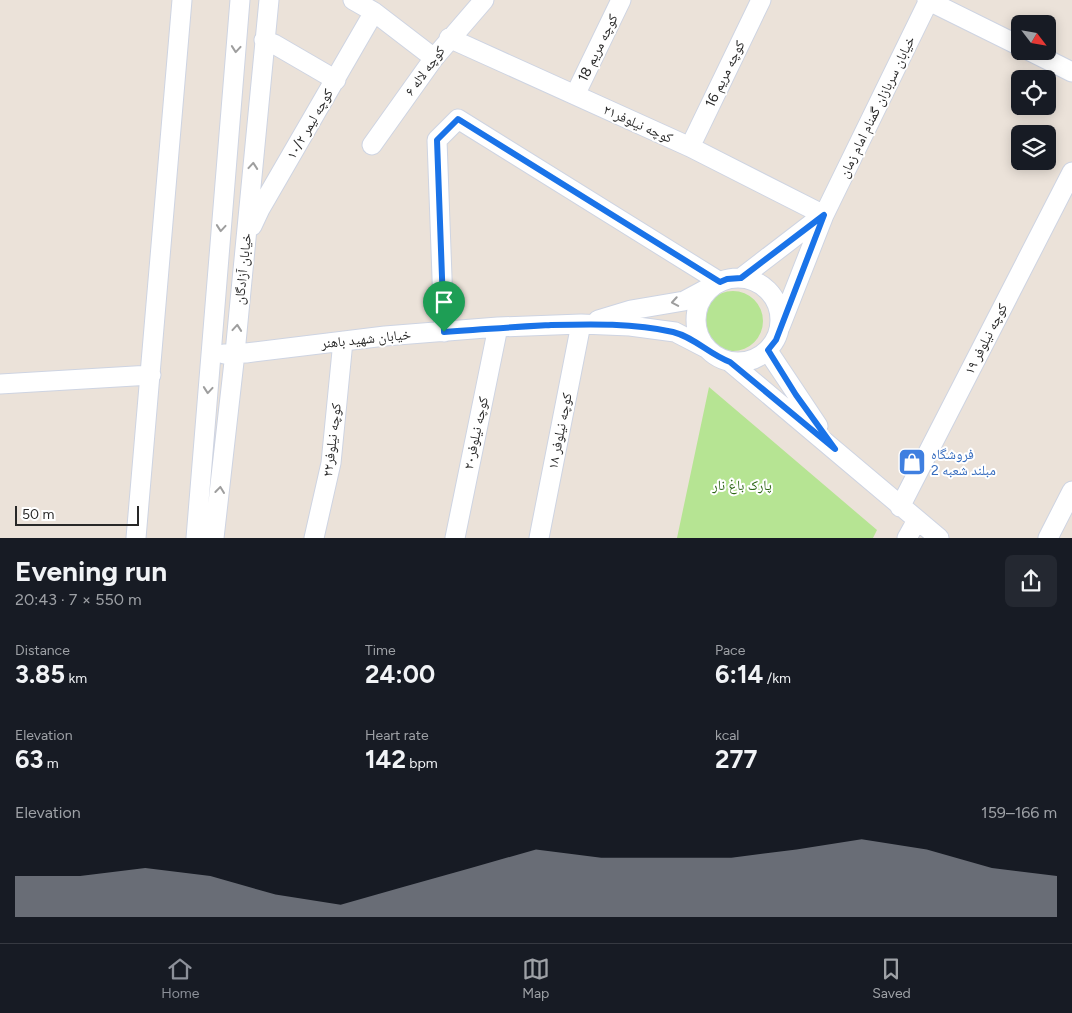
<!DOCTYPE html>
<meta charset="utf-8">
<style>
:root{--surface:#171b24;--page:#242831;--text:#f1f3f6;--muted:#9ea1a6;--line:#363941;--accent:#8c9099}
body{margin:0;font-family:Figtree,"Noto Naskh Arabic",sans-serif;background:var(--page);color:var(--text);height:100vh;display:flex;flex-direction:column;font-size:19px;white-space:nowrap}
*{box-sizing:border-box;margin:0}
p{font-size:16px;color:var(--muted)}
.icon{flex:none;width:28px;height:28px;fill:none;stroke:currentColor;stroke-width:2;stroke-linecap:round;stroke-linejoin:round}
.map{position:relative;height:538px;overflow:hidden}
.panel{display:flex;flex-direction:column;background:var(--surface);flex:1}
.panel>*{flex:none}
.needle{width:32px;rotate:121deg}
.tools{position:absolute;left:1011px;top:15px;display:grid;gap:10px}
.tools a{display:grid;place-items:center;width:45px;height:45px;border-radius:8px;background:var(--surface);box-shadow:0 2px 12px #0003;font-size:25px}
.scale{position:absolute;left:15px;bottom:12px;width:124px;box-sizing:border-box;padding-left:5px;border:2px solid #282828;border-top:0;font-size:14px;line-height:18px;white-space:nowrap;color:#282828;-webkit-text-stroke:4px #fff;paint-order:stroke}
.pin{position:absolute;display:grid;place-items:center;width:42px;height:42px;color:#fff;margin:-51px -21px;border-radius:50% 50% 50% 0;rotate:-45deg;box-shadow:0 0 5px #0007}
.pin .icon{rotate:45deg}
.round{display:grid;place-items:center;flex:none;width:52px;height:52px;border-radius:8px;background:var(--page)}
.summary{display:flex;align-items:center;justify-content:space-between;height:85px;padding:0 15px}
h1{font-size:28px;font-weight:700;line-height:38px}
.stats{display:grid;grid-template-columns:repeat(3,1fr);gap:8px;height:85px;padding:5px 15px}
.stats div{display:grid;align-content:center}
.stats b{font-size:25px;font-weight:700}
.stats small{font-size:14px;font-weight:400}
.stats p{font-size:14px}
.chart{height:140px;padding:10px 15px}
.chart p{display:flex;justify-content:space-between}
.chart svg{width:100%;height:90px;margin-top:5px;fill:var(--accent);opacity:.7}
.dock{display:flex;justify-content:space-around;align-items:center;height:70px;border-top:1px solid var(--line);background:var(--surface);font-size:14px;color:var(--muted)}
.dock a{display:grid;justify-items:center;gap:2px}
.dock .current{color:var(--accent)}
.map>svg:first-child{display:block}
.green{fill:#b6e493}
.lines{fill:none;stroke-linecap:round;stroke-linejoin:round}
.minor-casing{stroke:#ced4e2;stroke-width:21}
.minor{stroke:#fff;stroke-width:19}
.oneway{stroke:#9e9e9e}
.route-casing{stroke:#fff;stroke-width:10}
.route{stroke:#1a73e8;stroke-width:6}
.labels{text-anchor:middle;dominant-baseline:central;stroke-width:4;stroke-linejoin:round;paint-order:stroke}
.street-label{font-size:14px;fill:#282828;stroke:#fff}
.shop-label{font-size:14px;fill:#366cbe;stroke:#fff;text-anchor:start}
.park-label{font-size:14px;fill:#2e6617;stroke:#fff}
</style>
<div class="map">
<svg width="1072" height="538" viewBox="0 0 1072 538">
<rect width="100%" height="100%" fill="#ebe2d9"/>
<path class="green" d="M703 321a30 30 0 1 1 60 0a30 30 0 1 1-60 0Z
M709,387L877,530L873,538H677Z"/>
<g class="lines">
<g class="minor-casing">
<path id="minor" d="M353,0L374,12L434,58
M927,0L1020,46
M449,38L690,147L824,215
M264,40L274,44L336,80
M1030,51L1072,72
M575,95L621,0
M372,145L434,58L484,0
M690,147L761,0
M252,226L260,209L374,12
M696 320a42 42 0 1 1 84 0a42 42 0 1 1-84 0Z
M741,278L823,215
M598,320L631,310L684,301L710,287
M780,327L824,215L929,0
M444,332L437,140L458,119L720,282
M768,351L818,426
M224,354L246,353L385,336L498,327L581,324L630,326L675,332L706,348
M730,362L939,538
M0,384L151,375
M900,507L1072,172
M136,538L182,0
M196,538L240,0
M214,538L235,353L269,0
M314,538L331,463L343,341
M455,538L498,327
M539,538L581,324
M907,538L917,520
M1048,538L1072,491"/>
</g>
<use href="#minor" class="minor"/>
</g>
<defs><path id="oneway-chevron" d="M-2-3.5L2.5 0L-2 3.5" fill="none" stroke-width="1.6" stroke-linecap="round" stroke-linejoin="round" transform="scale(1.25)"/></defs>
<g class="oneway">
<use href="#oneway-chevron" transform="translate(236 49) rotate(95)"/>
<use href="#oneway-chevron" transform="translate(253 166) rotate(-85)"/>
<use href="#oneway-chevron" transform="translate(221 228) rotate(95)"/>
<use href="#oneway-chevron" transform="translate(675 302) rotate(170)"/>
<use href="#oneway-chevron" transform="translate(237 328) rotate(-85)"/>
<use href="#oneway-chevron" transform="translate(208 390) rotate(95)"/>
<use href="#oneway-chevron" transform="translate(220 490) rotate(-83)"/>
</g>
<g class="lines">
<g class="route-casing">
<path id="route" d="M458,119L720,282L727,279L741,278L824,215L776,340L768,350L796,395L835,449L730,362C710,355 694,337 673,332C634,323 591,324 551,325C516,327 480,329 444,332L437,140Z"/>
</g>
<use href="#route" class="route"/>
</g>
<defs>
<g id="shop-square" transform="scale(1.4375)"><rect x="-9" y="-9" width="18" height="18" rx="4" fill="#3f7fe0" stroke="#fff"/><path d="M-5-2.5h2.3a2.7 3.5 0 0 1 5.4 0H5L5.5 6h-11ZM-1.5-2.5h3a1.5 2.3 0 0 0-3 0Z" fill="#fff"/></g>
</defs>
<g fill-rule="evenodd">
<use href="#shop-square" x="912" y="462"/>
</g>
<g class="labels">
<g class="street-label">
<text transform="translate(598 48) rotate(-64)">کوچه مریم 18</text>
<text transform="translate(425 71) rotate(-54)">کوچه لاله ۶</text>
<text transform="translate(725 74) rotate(-64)">کوچه مریم 16</text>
<text transform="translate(877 107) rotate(-64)">خیابان سربازان گمنام امام زمان</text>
<text transform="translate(310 124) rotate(-60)">کوچه لیمر ۱۰/۲</text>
<text transform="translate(638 124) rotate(24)">کوچه نیلوفر۲۱</text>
<text transform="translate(243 269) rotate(-84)">خیابان آزادگان</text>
<text transform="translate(366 339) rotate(-6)">خیابان شهید باهنر</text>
<text transform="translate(986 339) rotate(-63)">کوچه نیلوفر ۱۹</text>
<text transform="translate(560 431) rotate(-79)">کوچه نیلوفر ۱۸</text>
<text transform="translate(476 433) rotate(-78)">کوچه نیلوفر۲۰</text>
<text transform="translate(332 440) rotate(-83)">کوچه نیلوفر۲۲</text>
</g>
<g class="shop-label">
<text x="931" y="454">فروشگاه<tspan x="931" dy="16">مبلند شعبه 2</tspan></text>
</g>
<g class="park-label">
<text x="742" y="485">پارک باغ نار</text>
</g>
</g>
</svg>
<div class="tools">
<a><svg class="needle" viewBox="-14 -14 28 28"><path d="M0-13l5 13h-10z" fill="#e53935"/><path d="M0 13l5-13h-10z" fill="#9ea1a6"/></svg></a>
<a><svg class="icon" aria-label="locate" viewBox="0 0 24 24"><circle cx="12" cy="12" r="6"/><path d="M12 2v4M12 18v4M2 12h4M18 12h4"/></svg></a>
<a><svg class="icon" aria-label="layers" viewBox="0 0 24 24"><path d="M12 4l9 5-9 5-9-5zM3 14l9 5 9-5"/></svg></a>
</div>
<div class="scale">50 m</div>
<div class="pin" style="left:444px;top:332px;background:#1e9e55"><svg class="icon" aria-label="arrive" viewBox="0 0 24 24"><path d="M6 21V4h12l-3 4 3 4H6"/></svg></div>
</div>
<section class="panel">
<div class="summary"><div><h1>Evening run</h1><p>20:43 · 7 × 550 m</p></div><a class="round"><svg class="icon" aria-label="share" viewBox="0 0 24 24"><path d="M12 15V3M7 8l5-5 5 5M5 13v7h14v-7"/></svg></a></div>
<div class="stats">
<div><p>Distance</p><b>3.85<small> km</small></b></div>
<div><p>Time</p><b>24:00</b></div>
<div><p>Pace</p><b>6:14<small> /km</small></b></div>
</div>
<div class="stats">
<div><p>Elevation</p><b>63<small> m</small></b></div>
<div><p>Heart rate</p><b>142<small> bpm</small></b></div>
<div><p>kcal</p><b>277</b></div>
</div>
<div class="chart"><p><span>Elevation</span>159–166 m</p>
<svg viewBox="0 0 160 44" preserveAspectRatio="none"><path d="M0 44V24L10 24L20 20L30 24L40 33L50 38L60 29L70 20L80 11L90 15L100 15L110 15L120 11L130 6L140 11L150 20L160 24V44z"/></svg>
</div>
</section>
<nav class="dock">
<a class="current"><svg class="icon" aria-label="home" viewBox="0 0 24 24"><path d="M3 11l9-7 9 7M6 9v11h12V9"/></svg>Home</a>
<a><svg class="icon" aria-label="map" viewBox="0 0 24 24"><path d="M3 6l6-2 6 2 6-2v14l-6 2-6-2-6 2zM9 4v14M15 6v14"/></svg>Map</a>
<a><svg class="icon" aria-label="saved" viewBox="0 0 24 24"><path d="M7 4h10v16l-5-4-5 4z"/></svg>Saved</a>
</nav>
